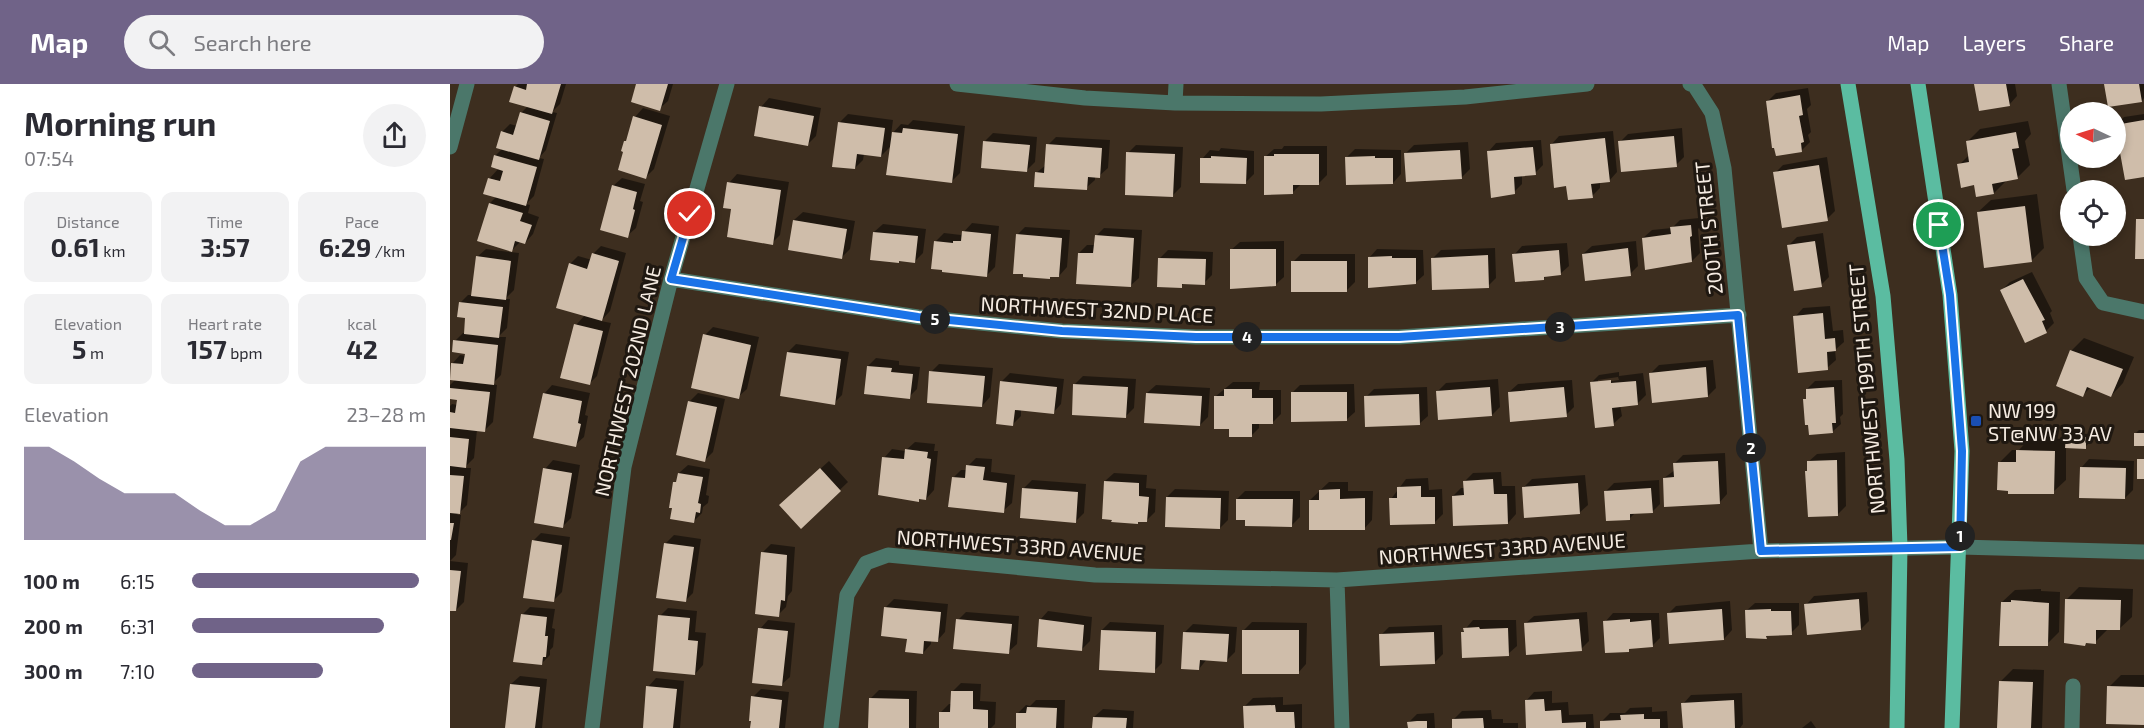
<!DOCTYPE html>
<meta charset="utf-8">
<style>
:root{--surface:#fff;--page:#f2f2f3;--text:#2b2b33;--muted:#7c7c81;--accent:#706388}
body{margin:0;font-family:"Exo 2",sans-serif;background:var(--page);color:var(--text);height:100vh;display:flex;flex-direction:column;font-size:22px;white-space:nowrap}
*{box-sizing:border-box;margin:0}
p{font-size:20px;color:var(--muted)}
.icon{flex:none;width:33px;height:33px;fill:none;stroke:currentColor;stroke-width:2;stroke-linecap:round;stroke-linejoin:round}
.map{position:relative;flex:1;overflow:hidden}
.details{display:flex;flex-direction:column;background:var(--surface);width:450px}
.details>*{flex:none}
.needle{width:39px;rotate:274deg}
.controls{position:absolute;left:1610px;top:18px;display:grid;gap:12px}
.controls a{display:grid;place-items:center;width:66px;height:66px;border-radius:50%;background:var(--surface);box-shadow:0 3px 9px #0003;font-size:30px}
.pin{position:absolute;display:grid;place-items:center;width:51px;height:51px;color:#fff;margin:-26px;border:3px solid #fff;border-radius:50%;box-shadow:0 2px 6px #0007}
.km{position:absolute;width:30px;height:30px;margin:-15px;border-radius:50%;background:#222;color:#fff;font-size:16px;line-height:30px;text-align:center}
.round{display:grid;place-items:center;flex:none;width:63px;height:63px;border-radius:32px;background:var(--page)}
.headline{display:flex;align-items:center;justify-content:space-between;height:102px;padding:0 24px}
h1{font-size:33px;font-weight:700;line-height:45px}
.metrics{display:grid;grid-template-columns:repeat(3,1fr);gap:9px;height:102px;padding:6px 24px}
.metrics div{display:grid;align-content:center;border-radius:12px;background:var(--page);text-align:center}
.metrics b{font-size:26px;font-weight:700}
.metrics small{font-size:16px;font-weight:400}
.metrics p{font-size:16px}
.chart{height:168px;padding:12px 24px}
.chart p{display:flex;justify-content:space-between}
.chart svg{width:100%;height:108px;margin-top:6px;fill:var(--accent);opacity:.7}
ul{padding:0 24px;list-style:none;font-size:20px}
li{display:grid;grid-template-columns:96px 72px 1fr;align-items:center;height:45px}
li i{height:15px;border-radius:8px;background:var(--accent)}
header{display:flex;align-items:center;gap:36px;box-sizing:border-box;height:84px;padding:0 30px;background:var(--accent);color:#fff}
header strong{font-size:28px}
nav{display:flex;gap:33px;margin-inline-start:auto;font-size:21px}
.search{width:420px;height:54px;background:var(--page);display:flex;align-items:center;gap:15px;box-sizing:border-box;padding:0 21px;border-radius:33px;color:var(--muted);font-size:22px}
main{display:flex;flex:1;min-height:0}
.map>svg:first-child{display:block}
.shadow{fill:#0007;fill-rule:evenodd}
.building{fill:#cfbdaa}
.lines{fill:none;stroke-linecap:round;stroke-linejoin:round}
.minor{stroke:#4b776a;stroke-width:15}
.major{stroke:#5bbca1;stroke-width:15}
.route-casing{stroke:#fff;stroke-width:12}
.route{stroke:#1a73e8;stroke-width:8}
.transit-dot{fill:#1a4fb4;stroke:#1f1811;stroke-width:2}
.labels{text-anchor:middle;dominant-baseline:central;stroke-width:6;stroke-linejoin:round;paint-order:stroke}
.street-label{font-size:20px;fill:#f6ece2;stroke:#1f1811}
.poi-label{font-size:20px;fill:#f6ece2;stroke:#1f1811;text-anchor:start}
</style>
<header>
<strong>Map</strong>
<div class="search"><svg class="icon" aria-label="search" viewBox="0 0 24 24"><circle cx="10" cy="10" r="6"/><path d="M15 15l6 6"/></svg>Search here</div>
<nav><a>Map</a><a>Layers</a><a>Share</a></nav>
</header>
<main>
<section class="details">
<div class="headline"><div><h1>Morning run</h1><p>07:54</p></div><a class="round"><svg class="icon" aria-label="share" viewBox="0 0 24 24"><path d="M12 15V3M7 8l5-5 5 5M5 13v7h14v-7"/></svg></a></div>
<div class="metrics">
<div><p>Distance</p><b>0.61<small> km</small></b></div>
<div><p>Time</p><b>3:57</b></div>
<div><p>Pace</p><b>6:29<small> /km</small></b></div>
</div>
<div class="metrics">
<div><p>Elevation</p><b>5<small> m</small></b></div>
<div><p>Heart rate</p><b>157<small> bpm</small></b></div>
<div><p>kcal</p><b>42</b></div>
</div>
<div class="chart"><p><span>Elevation</span>23–28 m</p>
<svg viewBox="0 0 160 44" preserveAspectRatio="none"><path d="M0 44V6L10 6L20 12L30 19L40 25L50 25L60 25L70 32L80 38L90 38L100 32L110 12L120 6L130 6L140 6L150 6L160 6V44z"/></svg>
</div>
<ul>
<li><b>100 m</b>6:15<i style="width:97%"></i></li>
<li><b>200 m</b>6:31<i style="width:82%"></i></li>
<li><b>300 m</b>7:10<i style="width:56%"></i></li>
</ul>
</section>
<div class="map">
<svg width="1694" height="644" viewBox="0 0 1694 644">
<rect width="100%" height="100%" fill="#3d2e1f"/>
<path class="shadow" d="M68,0H116L110,20L102,28L107,29L96,66L89,74L94,75L84,112L76,120L80,121L78,129L89,133L83,150L75,159L70,158L60,168L69,169L64,206L55,215H60L57,244L48,253H56L51,291L42,300L47,301L43,338L35,346H27L24,374L14,384H21L17,421L7,431H11L6,471L0,477V322L2,320L8,321V314L0,313V301L6,295L2,280L10,271L16,272V268L5,257L13,249H15L17,233L10,219L18,211H23L27,173L36,165L60,168L61,166L29,156L40,119L47,112L39,95L49,84L45,72L53,64L52,48L60,40L67,42L71,29L78,22L65,3Z
M186,0H223L218,17L209,25Z
M1525,0H1565L1567,12L1559,21Z
M1656,0H1694V14L1692,17Z
M1358,4L1361,21L1357,25L1361,48L1358,51L1360,58L1351,67L1318,17L1326,9Z
M319,14L371,24L366,52L358,60L311,23Z
M193,24L220,32L204,85L196,93L175,58L179,54L185,33Z
M398,30L443,36L441,51L451,40L458,41L463,36L515,42L510,89L502,97L442,61L431,72L414,70L413,76L405,84L390,38Z
M1694,30V92L1666,41L1674,33Z
M1578,37L1581,50L1575,57L1580,81L1567,94L1557,96L1544,109L1525,100L1509,81L1520,70L1517,58L1530,45Z
M1232,44L1234,73L1226,81L1170,58L1178,50Z
M1163,47L1167,88L1159,97H1150V104L1142,112L1118,101L1101,61L1109,52Z
M543,49L587,53L585,78L577,86L535,57Z
M606,53L660,56L658,84L649,92H645V96L636,104L586,89L596,81L598,61Z
M1091,56L1093,81L1085,89L1072,91V100L1064,108L1038,68L1046,59Z
M1018,58L1020,85L1011,94L956,69L964,61Z
M686,61L733,63L731,103L723,111L678,69Z
M834,62H877V91L869,99L851,100L842,109L815,73L824,65H832Z
M771,64L804,67V90L796,98L752,75L760,66L769,67Z
M905,65L951,66V90L943,99L897,73Z
M1377,73L1385,127L1377,135L1325,89L1333,81Z
M287,90L339,98L330,151L322,159L283,124L279,99Z
M172,94L195,100L190,117L193,118L186,144L177,152L163,102Z
M1587,110L1594,164L1581,177L1528,128L1541,116Z
M353,128L405,137L400,165L392,173L344,136Z
M1249,134L1250,143L1248,145L1250,169L1242,177L1193,154L1202,146L1222,144L1230,136Z
M522,139L549,142L545,183L537,191L485,158L494,149L511,151Z
M433,140L476,145L473,169L465,177L424,148Z
M575,143L620,146L617,183L609,192L602,191L599,194L567,151Z
M654,144L692,146L689,194L680,202L629,169L637,161H645L646,152Z
M1373,149L1379,193L1371,201L1339,161L1347,153Z
M834,157V193L825,201L781,166L790,158Z
M1186,157L1188,182L1180,190L1133,170L1142,162Z
M1117,159L1119,182L1110,190L1097,191L1094,194L1064,171L1072,162Z
M151,162L176,169L160,227L151,237L161,239L147,292L139,300L126,241L135,231L120,180L128,172L142,176L143,170Z
M1045,164L1046,194L1038,202L982,175L991,166Z
M927,165L973,166L974,191L965,199L919,174Z
M718,166L763,168L762,191L754,199H734L731,202L709,175Z
M851,170H905V198L897,206L843,178Z
M1582,188L1602,227L1600,229L1604,239L1596,247L1552,206L1560,198Z
M1380,222L1383,247L1393,246L1394,258L1385,266L1386,276L1377,284L1345,233L1353,224Z
M263,243L309,253L297,305L288,313L255,251Z
M1634,254L1684,273L1673,299L1661,312L1641,303L1633,311L1608,301L1622,266Z
M346,260L399,268L392,311L384,319L338,268Z
M426,274L449,277V281L470,283L467,305L459,313L418,282Z
M1263,276L1266,304L1258,312L1201,289L1209,281Z
M489,280L543,284L540,313L532,322L481,288Z
M1169,288V292L1193,289L1196,311L1188,319L1170,321L1172,332L1163,340L1141,299L1149,291ZM1168,293L1169,296L1148,299V296Z
M560,289L614,295L611,320L603,329L571,325V332L563,340L551,298Z
M633,292L686,295L684,324L676,332L625,300Z
M1048,295L1050,323L1042,331L988,307L996,299Z
M1122,296L1124,323L1116,331L1059,308L1068,300Z
M1392,296L1393,330L1390,333L1391,340L1382,348L1355,316L1358,313L1357,305L1365,297Z
M783,298H810L809,306H831V330L823,338H809V344L801,352L781,343L766,312Z
M904,300L905,328L896,336L842,309L850,301Z
M102,301L140,309L135,331L138,332L134,353L125,361L94,310Z
M706,301L760,304L758,333L750,341L697,309Z
M977,303L978,332L969,340L916,313L924,305Z
M248,309L275,315L263,368L255,376L228,370L240,317Z
M1689,346H1694V361L1685,350Z
M1621,349L1639,350V359L1635,363L1616,362V396L1603,408L1550,378L1562,366H1569L1580,354L1617,355Z
M465,358L485,360L484,367H488L484,406L476,415L470,414L468,416L434,374L442,365L455,367Z
M1395,368L1396,422L1388,430L1358,378L1367,370Z
M1275,369L1277,410L1269,419L1214,394L1225,386L1224,380L1233,371Z
M526,374L542,375L541,388L565,391L562,419L553,427L503,394L511,386H517L518,382Z
M1639,375L1684,377L1683,406L1675,414L1631,384Z
M103,376L130,381L121,434L112,443L95,385Z
M379,377L398,398L351,443L339,413Z
M238,381L260,385L256,411L259,412L258,419L253,423L252,429L244,437L225,399L228,395L229,389Z
M1051,388L1052,402H1065L1066,430L1058,439L1003,412L1011,404H1015V397L1023,389Z
M664,389L697,391L696,404L706,405L705,428L697,436L655,397Z
M1135,391L1138,421L1129,429L1074,403L1082,395Z
M978,394L979,406L992,405L993,430L985,438L941,415L956,395Z
M582,396L636,400L634,429L626,437L573,405Z
M1209,396L1210,420L1202,428L1185,429L1180,434L1155,408L1164,399Z
M879,398H898V407H923L922,436L914,445L860,416Z
M725,405L779,407L778,436L770,444L717,413Z
M795,407H850V433L842,441L797,434L787,415Z
M91,449L120,453L112,508L103,517L83,457Z
M224,451L251,455L243,509L235,517L216,459Z
M321,460L345,463L342,507L338,512L336,523L328,531L313,468Z
M0,477L18,479L14,518L6,526L0,525Z
M1629,503L1683,505L1682,533L1669,545L1657,546L1645,558H1637L1635,560L1617,515Z
M1591,505V507L1610,508L1609,548L1597,560L1552,518L1565,506Z
M1417,508L1419,537L1411,545L1356,521L1364,512Z
M444,515L498,520L495,548L487,557L481,556V560L473,569L458,554L436,523Z
M1280,517L1282,546L1274,555L1218,530L1226,522Z
M1305,519H1349V541L1341,549L1320,550L1316,553L1296,527Z
M80,523L105,525L102,544L105,545L103,563L100,566V571L91,580L72,531Z
M218,524L247,527L245,548L256,549L253,581L245,590L210,532Z
M598,527L642,533L640,557L632,565L590,536Z
M516,528L569,532L567,560L558,568L508,536Z
M1137,528L1139,557L1131,565L1075,540L1084,532Z
M1163,529H1209L1210,554L1202,562L1181,563L1178,567L1155,538Z
M318,536L345,539L340,593L331,601L310,545Z
M1023,536H1066L1067,562L1058,570L1012,549Z
M660,538L714,541L712,579L704,587L652,546Z
M802,538L857,539L856,580L848,589L794,546Z
M743,540L787,543L785,568L777,576L757,575L749,585L735,548Z
M992,541L993,570L985,578L931,551L939,543Z
M1563,585L1594,586L1592,644H1549L1550,598Z
M1671,591H1694V640L1659,603Z
M70,592L97,595L92,644H57L61,600Z
M206,594L234,597L230,644H194L198,603Z
M511,599L531,600L530,617L546,618L545,640L541,644H490L491,628L499,620H502L503,607Z
M311,605L339,608L335,644H301L303,613Z
M429,606L467,607L466,644H420L421,614Z
M1102,607V619L1118,618L1119,631L1143,630L1144,644H1078L1076,617L1084,608Z
M1292,609L1293,640L1290,644H1234L1233,620L1241,611Z
M833,613V621L852,620V644H795V622L803,614Z
M586,616H615L614,644H567V630L576,621L580,622Z
M1202,623V628L1217,627L1218,644H1152L1151,638L1160,629H1175L1180,624Z
M653,625L684,627L683,644H644V633Z
M1041,626L1042,635H1053V639H1068V644H1004V635L1012,627Z
M984,629L985,644H959V638L967,630Z
M1361,637L1366,644H1352Z"/>
<path class="building" d="M77,0H111L102,30L59,18L64,2L76,6Z
M186,0H218L210,27L181,18Z
M1524,0H1556L1560,22L1529,27Z
M1654,0H1689L1692,18L1658,23Z
M1350,11L1353,31L1349,32L1354,58L1351,59L1352,68L1326,72L1324,64H1322L1316,17Z
M309,22L364,32L358,62L304,52Z
M70,28L100,37L89,76L46,64L51,47L63,51Z
M183,32L212,41L196,95L168,86L173,68L171,67L174,57H176Z
M1694,36V93L1675,96L1665,41Z
M388,38L435,44L431,73L407,70L405,85L382,83Z
M453,44L508,50L502,99L436,91L442,48L452,49Z
M1566,48L1569,64L1562,65L1568,95L1542,100L1544,110L1526,113L1524,101L1511,104L1507,80L1519,78L1516,57Z
M1224,52L1227,83L1171,88L1168,57Z
M1155,54L1160,98L1141,100L1143,114L1118,116L1116,102L1104,104L1100,60Z
M533,57L580,61L577,88L531,84Z
M596,60L652,64L650,94L638,93L637,106L584,103L585,88L594,89Z
M1083,63L1086,91L1064,93L1065,110L1041,114L1037,67Z
M1010,66L1012,95L956,98L954,69Z
M676,68L725,70L723,113L675,111Z
M824,70H869V101H843V110L814,111V72H824Z
M44,71L87,83L76,122L33,110L38,94L50,97L53,87L41,83Z
M761,72L797,74L796,100L750,99V74H761Z
M925,72V74H943V100L896,101L895,73Z
M1369,81L1378,137L1332,144L1323,88Z
M277,98L331,106L323,161L277,153L281,125L273,124Z
M162,101L187,108L183,125L185,126L178,154L150,146Z
M39,119L73,129L70,137L82,141L75,160L65,157L62,168L27,157Z
M1575,122L1582,178L1534,184L1527,128Z
M1686,135H1694V175H1685Z
M343,136L397,145L392,175L338,166Z
M1241,141L1242,152L1240,153L1242,178L1195,186L1192,154L1221,150L1220,143Z
M512,147L541,150L537,193L492,188V186L481,185L484,157L503,159V157H511Z
M423,148L468,152L465,179L449,177V179L420,176Z
M566,150L612,154L609,193H600V195L573,193V190H563Z
M645,151L684,154L681,203L626,200L628,169H643Z
M1365,157L1372,203L1344,207L1337,161Z
M1178,164L1181,192L1135,197L1132,170Z
M780,165H826V202L780,205Z
M1109,166L1111,191L1094,193V196L1065,198L1062,170Z
M142,169L169,177L152,237L106,224L119,179L137,185Z
M1038,171L1039,204L982,206L981,174Z
M26,172L61,177L56,216L21,212Z
M942,172V174H966V200L918,204V173Z
M708,174L756,175L755,201L732,200V204L707,203Z
M841,177H897V208H841Z
M1573,195L1595,236L1592,237L1597,249L1575,259L1550,206Z
M9,218L53,223L49,254L14,250L15,234L7,233Z
M1373,229L1375,255L1385,254L1386,267L1377,268L1378,286L1348,289L1343,232Z
M124,240L153,247L140,301L110,294Z
M253,250L301,261L289,315L241,304Z
M3,256L48,261L44,301L0,296L1,279L13,280L15,270L2,268Z
M1620,266L1673,285L1661,313L1637,303L1633,313L1606,302Z
M337,268L391,275L385,321L330,312Z
M417,282L442,284L441,288L463,290L460,315L414,310Z
M1256,283L1258,313L1202,319L1199,289Z
M479,287L535,292L532,323L477,319Z
M1161,296V299L1186,297L1188,321L1162,324L1164,342L1145,344L1140,298Z
M550,297L607,303L604,330L565,326L563,342L546,340Z
M623,300L678,303L676,334L622,331Z
M1040,303L1042,332L988,336L986,307Z
M1114,303L1117,333L1060,338L1058,308Z
M1384,303L1386,339H1382L1383,349L1359,351L1358,341H1355L1353,315H1356V305Z
M0,304L40,308L35,348L0,344V328L5,329L7,316L0,315Z
M774,305H802V314H823V340H802V353H779V345H764V312H774Z
M841,308H897V337L841,338Z
M93,309L132,317L128,339L131,340L126,363L83,354Z
M696,309L752,312L750,342L694,339Z
M969,310L970,341L915,343L914,312Z
M238,317L267,323L255,378L226,371Z
M1684,349H1694V362H1684Z
M1616,352L1636,353V365L1615,364Z
M0,353L19,355L16,384L0,382Z
M455,365L478,368L477,374L481,375L476,416L469,415V418L428,411L432,373L454,375Z
M1566,366L1605,367L1604,410H1558V407L1547,406L1548,378H1566Z
M1687,375H1694V395H1687Z
M1387,376L1388,432L1358,433L1355,387H1357V377Z
M1268,377L1270,420L1214,423L1213,394L1224,393L1223,379Z
M516,381L535,383L533,396L557,399L554,429L498,423L502,393L515,394Z
M1630,383L1676,384L1675,415L1629,414Z
M93,384L122,389L113,444L84,439Z
M370,384L391,407L351,445L329,421Z
M228,389L253,393L248,419L251,420L250,429L246,428L244,439L220,435L222,424H219L223,398H226Z
M0,391L14,392L10,430L0,429Z
M1043,395L1044,410H1057L1058,440L1003,442L1002,412L1014,411L1013,397Z
M654,397L689,399V412L699,413L697,438H688V440L661,438L662,436L652,435Z
M1128,399L1130,430L1074,434L1072,403Z
M971,402V413H985V440L940,441L939,414H947V403Z
M572,404L628,408L626,439L570,434Z
M1201,404L1203,429L1180,430V436L1156,437L1154,407Z
M890,405V415L915,414V446H859V416H869V406Z
M716,413L771,414L770,445L715,443Z
M786,415H843L842,443L795,442V436H786Z
M0,439H4L1,456H0Z
M82,456L112,461L104,518L73,514Z
M214,459L244,463L236,518L206,514Z
M311,468L337,471L335,517L331,516L329,533L305,530Z
M0,486L11,487L6,527H0Z
M1409,515L1411,546L1357,551L1354,520Z
M1615,515L1671,516L1670,546H1646V560L1636,559L1635,562L1614,559Z
M1561,516L1599,519L1598,562H1549L1551,518H1561Z
M434,523L491,528L488,558L474,557L473,570L455,568L457,555L431,552Z
M1272,525L1274,556L1219,560L1217,529Z
M1321,525V527H1341L1342,551L1316,552L1317,555L1296,554L1295,526Z
M71,530L97,533L95,552H98L96,573H93L92,581L63,578Z
M208,531L240,534L238,556L248,557L245,591L203,587Z
M506,535L562,540L559,570L503,565Z
M589,535L634,541L632,567L587,563Z
M1129,535L1132,567L1076,571L1074,539Z
M1180,535V538L1201,536L1203,563L1179,565V568L1155,569L1153,537Z
M1029,543L1030,545L1058,544L1059,572L1012,574L1011,548H1014L1013,544Z
M308,544L338,547L332,602L302,599Z
M651,546L706,548L705,589L649,586Z
M792,546H849V590H792Z
M733,548L779,550L777,578L750,576L749,586L731,585Z
M984,548L985,580L930,582L929,550Z
M1549,597L1583,598L1581,644H1547Z
M60,600L90,603L85,644H55Z
M196,602L227,605L223,644H193Z
M1657,602L1694,603V641L1656,640Z
M501,607H523V625L538,626V644H489V628H500Z
M301,612L332,616L329,644H300L301,637H299Z
M419,614L459,615V644H418Z
M1094,615L1095,627L1111,626L1112,639L1136,638V644H1076L1075,616Z
M1284,616L1285,644H1233L1231,619Z
M825,621L826,628H844L845,644H794L793,622Z
M577,623L607,624L606,644H566V629H576Z
M1194,630V635H1210V644H1150V637L1171,636L1170,631Z
M643,633L677,634L676,644H642Z
M1033,634L1034,644H1002V635Z
M967,637H977V644H958L957,638Z"/>
<g class="lines">
<path class="minor" d="M507,0L635,14L725,19L871,20L1015,13L1137,0
M1240,0L1244,1L1262,29L1274,84L1311,467
M1609,0L1624,106
M725,19L726,0
M0,63L17,0
M1630,152L1636,194L1653,219L1694,228
M221,195L468,233L612,247L746,253H949L1289,231
M887,496L892,644
M142,644L174,383L221,195L277,0
M381,644L397,511L416,479L438,471L645,491L887,496L1311,467L1510,463L1694,468
M1622,644L1623,602"/>
<path class="major" d="M1398,0L1433,212L1447,376L1450,463L1447,644
M1468,0L1500,211L1512,367L1502,644"/>
</g>
<g class="lines">
<g class="route-casing">
<path id="route" d="M240,130L221,195L468,233L612,247L746,253H949L1288,231L1311,467L1510,463L1512,367L1500,211L1489,141"/>
</g>
<use href="#route" class="route"/>
</g>
<rect class="transit-dot" x="1520" y="331" width="12" height="12" rx="3"/>
<g class="labels">
<g class="street-label">
<text transform="translate(1258 144) rotate(-96)">200TH STREET</text>
<text transform="translate(647 225) rotate(3)">NORTHWEST 32ND PLACE</text>
<text transform="translate(177 297) rotate(-77)">NORTHWEST 202ND LANE</text>
<text transform="translate(1416 305) rotate(-95)">NORTHWEST 199TH STREET</text>
<text transform="translate(570 461) rotate(4)">NORTHWEST 33RD AVENUE</text>
<text transform="translate(1052 464) rotate(-4)">NORTHWEST 33RD AVENUE</text>
</g>
<g class="poi-label">
<text x="1538" y="326">NW 199<tspan x="1538" dy="23">ST@NW 33 AV</tspan></text>
</g>
</g>
</svg>
<div class="controls">
<a><svg class="needle" viewBox="-14 -14 28 28"><path d="M0-13l5 13h-10z" fill="#e53935"/><path d="M0 13l5-13h-10z" fill="#7c7c81"/></svg></a>
<a><svg class="icon" aria-label="locate" viewBox="0 0 24 24"><circle cx="12" cy="12" r="6"/><path d="M12 2v4M12 18v4M2 12h4M18 12h4"/></svg></a>
</div>
<div class="pin" style="left:1489px;top:141px;background:#1e9e55"><svg class="icon" aria-label="arrive" viewBox="0 0 24 24"><path d="M6 21V4h12l-3 4 3 4H6"/></svg></div>
<div class="pin" style="left:240px;top:130px;background:#d93025"><svg class="icon" aria-label="check" viewBox="0 0 24 24"><path d="M5 12l5 5 9-10"/></svg></div>
<b class="km" style="left:1510px;top:452px">1</b>
<b class="km" style="left:1301px;top:364px">2</b>
<b class="km" style="left:1110px;top:243px">3</b>
<b class="km" style="left:797px;top:253px">4</b>
<b class="km" style="left:485px;top:235px">5</b>
</div>
</main>
